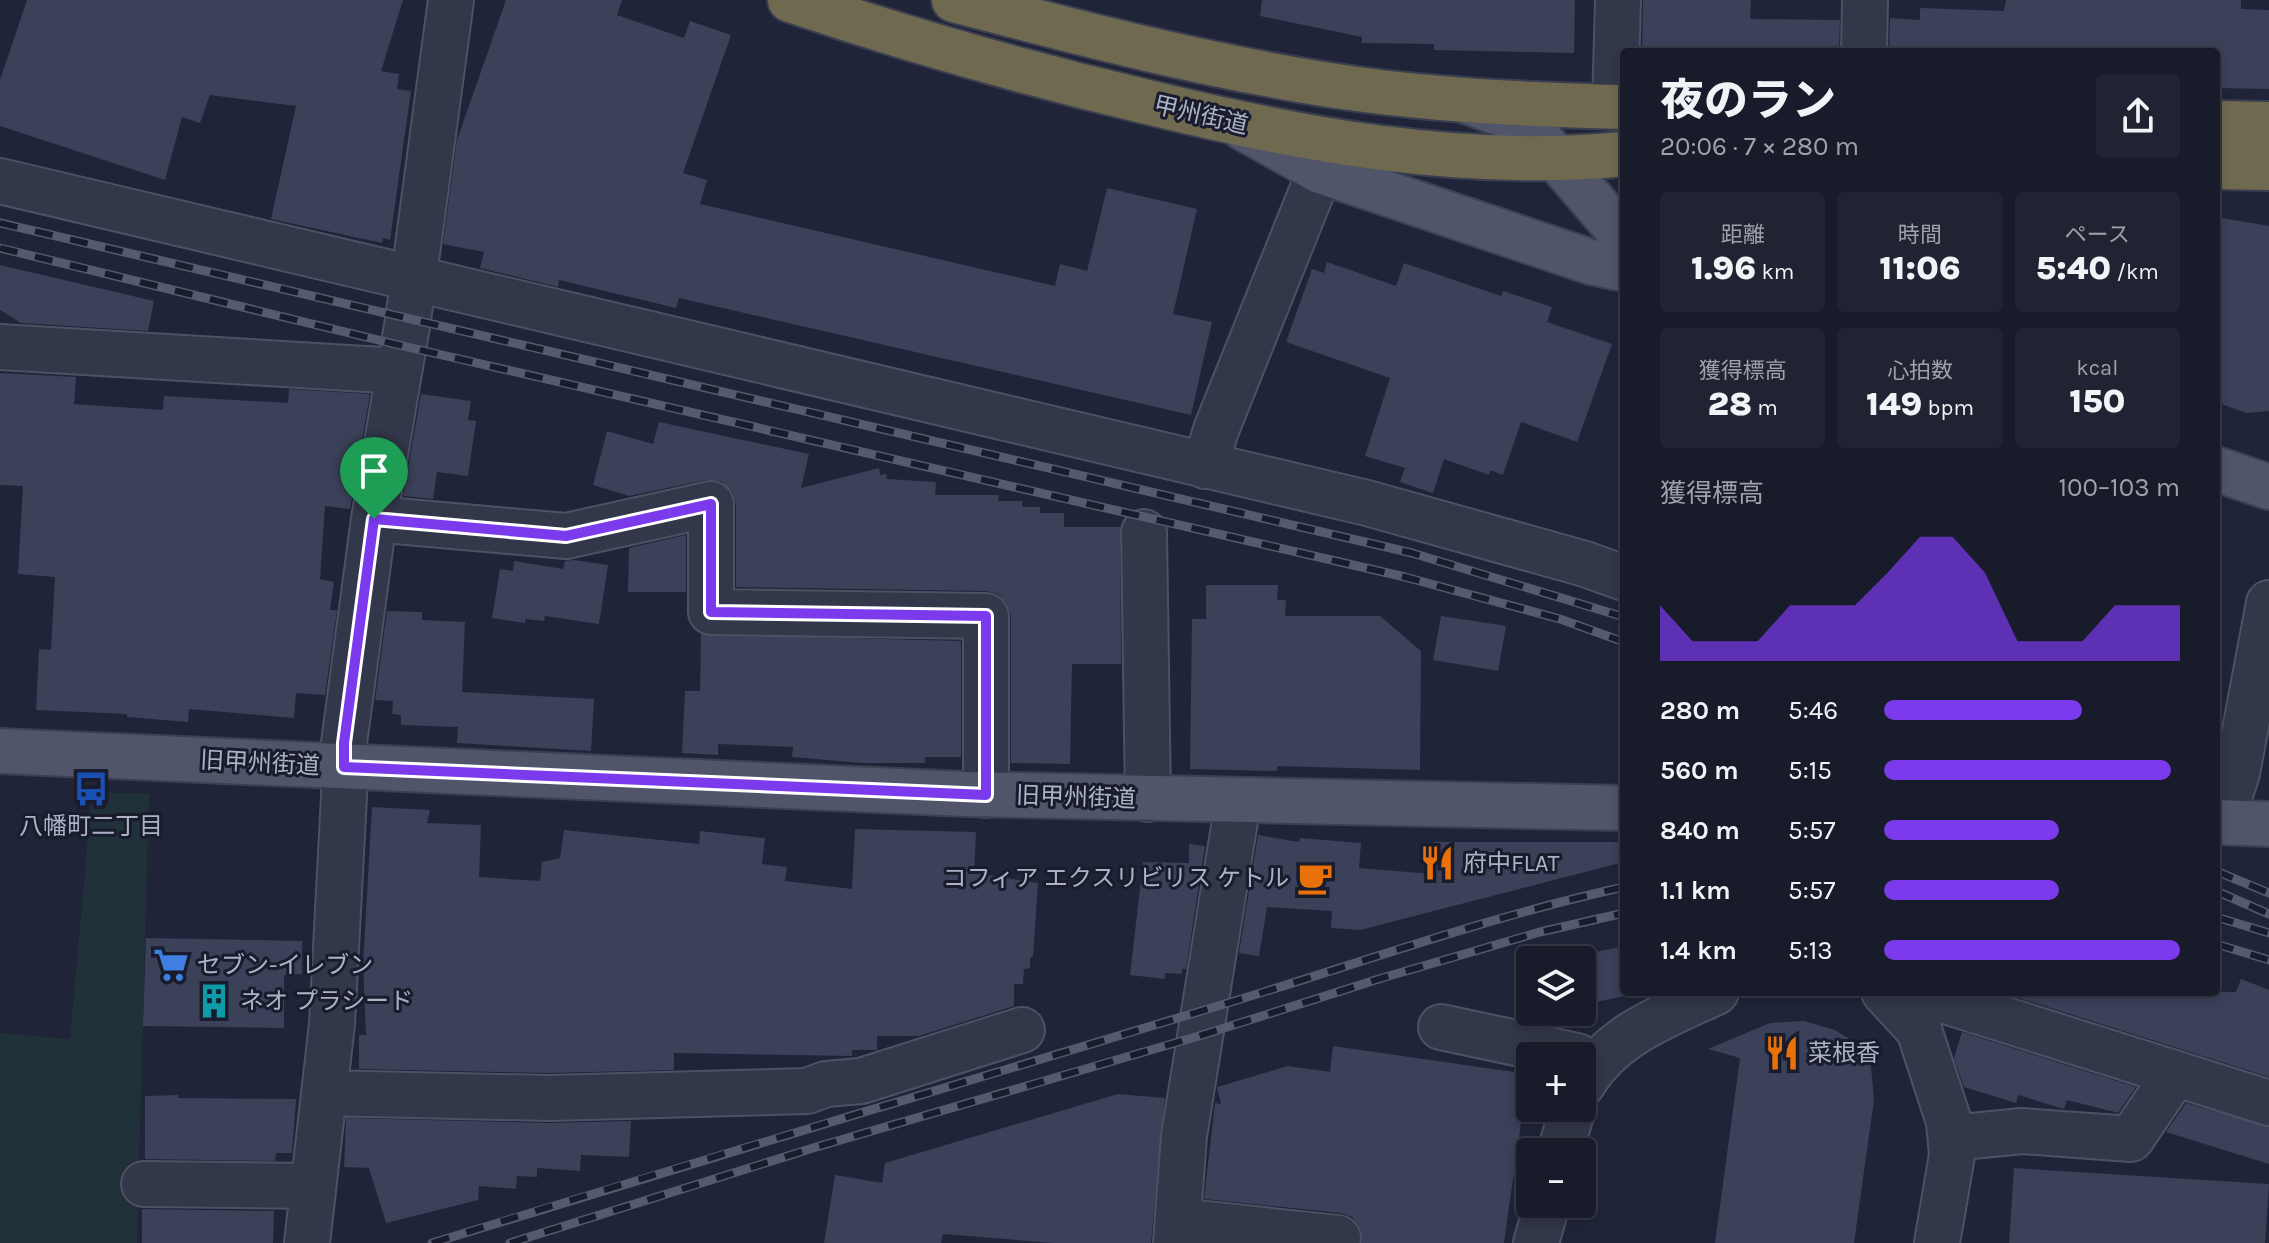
<!DOCTYPE html>
<html lang="ja">
<meta charset="utf-8">
<style>
:root{--surface:#171b2a;--page:#202432;--text:#f1f3f6;--muted:#9ea1a8;--line:#363947;--accent:#7c3aed}
body{margin:0;font-family:Karla,"Noto Sans JP",sans-serif;background:var(--page);color:var(--text);height:100vh;display:flex;flex-direction:column;font-size:30px;white-space:nowrap}
*{box-sizing:border-box;margin:0}
p{font-size:26px;color:var(--muted)}
.icon{flex:none;width:44px;height:44px;fill:none;stroke:currentColor;stroke-width:2;stroke-linecap:round;stroke-linejoin:round}
.map{position:relative;flex:1;overflow:hidden}
.sheet{position:absolute;left:1620px;top:48px;width:600px;height:948px;display:flex;flex-direction:column;background:var(--surface);border-radius:8px;box-shadow:0 4px 12px #0003,0 0 0 2px var(--line)}
.sheet>*{flex:none}
.buttons{position:absolute;left:1516px;top:946px;display:grid;gap:16px}
.buttons a{display:grid;place-items:center;width:80px;height:80px;border-radius:8px;background:var(--surface);box-shadow:0 4px 12px #0003,0 0 0 2px var(--line);font-size:40px}
.pin{position:absolute;display:grid;place-items:center;width:68px;height:68px;color:#fff;margin:-82px -34px;border-radius:50% 50% 50% 0;rotate:-45deg;box-shadow:0 0 8px #0007}
.pin .icon{rotate:45deg}
.round{display:grid;place-items:center;flex:none;width:84px;height:84px;border-radius:8px;background:var(--page)}
.overview{display:flex;align-items:center;justify-content:space-between;height:136px;padding:0 40px}
h1{font-size:44px;font-weight:800;line-height:60px}
.stats{display:grid;grid-template-columns:repeat(3,1fr);gap:12px;height:136px;padding:8px 40px}
.stats div{display:grid;align-content:center;border-radius:8px;background:var(--page);text-align:center}
.stats b{font-size:34px;font-weight:800}
.stats small{font-size:22px;font-weight:400}
.stats p{font-size:22px}
.chart{height:224px;padding:16px 40px}
.chart p{display:flex;justify-content:space-between}
.chart svg{width:100%;height:144px;margin-top:8px;fill:var(--accent);opacity:.7}
ul{padding:0 40px;list-style:none;font-size:26px}
li{display:grid;grid-template-columns:128px 96px 1fr;align-items:center;height:60px}
li i{height:20px;border-radius:10px;background:var(--accent)}
.map>svg:first-child{display:block}
.green{fill:#213139}
.building{fill:#3a4159}
.lines{fill:none;stroke-linecap:round;stroke-linejoin:round}
.minor-casing{stroke:#4d5164;stroke-width:48}
.major-casing{stroke:#3c4052;stroke-width:48}
.highway-casing{stroke:#3a3e50;stroke-width:48}
.minor{stroke:#323749;stroke-width:44}
.major{stroke:#505569;stroke-width:44}
.highway{stroke:#6f694f;stroke-width:44}
.rail-casing{stroke:#545a70;stroke-width:9}
.rail{stroke:#181c2d;stroke-width:6;stroke-dasharray:18;stroke-linecap:butt}
.route-casing{stroke:#fff;stroke-width:16}
.route{stroke:#7c3aed;stroke-width:10}
.labels{text-anchor:middle;dominant-baseline:central;stroke-width:6;stroke-linejoin:round;paint-order:stroke}
.street-label{font-size:24px;fill:#acb1c6;stroke:#181c2d}
.poi-label{font-size:24px;fill:#acb1c6;stroke:#181c2d;text-anchor:start}
</style>
<div class="map">
<svg width="2269" height="1243" viewBox="0 0 2269 1243">
<rect width="100%" height="100%" fill="#1f2438"/>
<path class="green" d="M92,792L149,794L137,1243H0V1033L70,1039Z"/>
<path class="building" d="M27,0H403L381,71L399,74L397,89L411,91L390,240L383,238L382,243L271,219L296,106L210,95L200,123L182,117L165,180L0,126V80Z
M506,0H622L617,15L684,38L690,21L731,35L683,173L707,180L700,204L1055,286L1060,264L1087,271L1107,188L1197,209L1173,314L1212,322L1191,415L679,298L676,308L559,280L558,287L480,268L484,252L443,244L457,140Z
M1262,0H1575L1574,53L1434,50V44L1362,43V37L1260,16Z
M1643,0H1751L1750,19L1840,20L1839,52H1642Z
M2006,0H2241V9L2269,10V89L2216,88V52H1889L1890,18L1920,20V8L2004,11Z
M2216,217L2269,226V411L2246,413L2216,402Z
M1327,262L1396,286L1404,263L1501,296L1503,291L1552,307L1547,322L1612,344L1577,442L1521,422L1503,475L1490,470L1489,475L1444,459L1433,493L1400,482L1405,468L1365,456L1390,378L1286,342L1312,269L1324,273Z
M0,265L154,301L148,331L21,323L0,310Z
M0,373L76,377L74,404L163,410L164,396L288,403L289,389L370,394L350,509L325,506L320,579L334,582L330,610H337L325,695L296,693L294,718L189,709L188,722L127,717V714L36,710L39,649L51,650L55,577L18,574L23,486L0,485Z
M421,394L471,401L468,420L476,421L468,476L437,472L433,499L403,496Z
M659,422L809,454L801,488L879,468L880,475L886,474L887,479L936,482L935,495H999L998,501H1022V507H1040V513H1064V527H1120L1121,664H1072L1070,764L1011,763V616L1007,603L998,594L986,591L736,587V504L732,491L721,481L706,480L629,496L593,485L607,431L653,444Z
M686,535V592H628L629,548Z
M574,560L608,565L599,624L545,616L544,621L525,619V623L492,618L500,569L513,571L514,561L563,569L565,561Z
M1206,585H1278L1277,600H1286L1285,616H1380L1421,651L1420,770L1277,766V771L1190,769L1192,619H1206Z
M387,611L422,612V620L465,622L462,692L594,699L591,751L457,743L458,727L401,725V715L392,714L393,701L375,700Z
M1441,616L1506,626L1498,671L1433,660Z
M701,634L961,641V757H925V763H861L792,757L793,747L718,744V755L682,753L685,691H700Z
M372,807L430,810L427,823L481,825L479,877L540,881L542,862L560,858L564,830L699,844L700,831L765,838L762,864L787,867L785,881L852,889L855,829L976,832L974,873L1038,883L1033,957H1030V968L1024,969L1023,984H1014V1006L919,1036H877V1050H852V1056L674,1053V1070L549,1073L359,1069V1035H366L363,964Z
M1258,835L1299,842L1300,838L1361,843L1359,868L1433,874L1434,842H1624V862L1360,930L1331,928L1332,911L1267,907L1259,956L1239,953Z
M1189,844L1205,846L1186,969H1182V974L1165,973V979L1130,975L1143,862L1189,863Z
M146,938L302,941V974L284,975V1028L143,1026Z
M1624,946V996L1582,1005V955Z
M2241,979L2269,990V1077L2000,992H2236Z
M1804,1021L1835,1030L1851,1040L1863,1052L1871,1067L1874,1100L1854,1243H1715L1740,1058L1708,1049L1770,1023Z
M1962,1032L2136,1087L2118,1113L2067,1100L2064,1109L2018,1095L2016,1103L1964,1087L1954,1058Z
M1333,1046L1528,1074L1504,1243H1362L1360,1227L1352,1217L1341,1213L1204,1199L1215,1103L1221,1104L1217,1087L1288,1066L1330,1072Z
M1118,1094L1165,1098L1151,1243H1054L943,1234L941,1243H824L835,1175L882,1183L885,1163Z
M178,1095V1098L296,1099L292,1153H276L275,1161L145,1159V1096Z
M2186,1103L2269,1127V1164L2166,1132Z
M346,1118L548,1123L631,1121L629,1157L581,1155L580,1171L537,1168V1177L517,1176L516,1189L479,1186L478,1200L386,1223L369,1168L344,1167Z
M2014,1168L2269,1184L2265,1243H2009Z
M142,1209L274,1211L273,1243H142Z"/>
<g class="lines">
<g class="minor-casing">
<path id="minor" d="M1864,52L1865,0
M1615,107L1618,0
M0,181L1367,503L1585,564L1624,578
M0,347L399,371
M1205,466L1216,430L1320,171
M374,519L566,536L711,504V612L986,616V795
M1144,532L1148,799
M2216,818L2221,822L2237,773L2269,603
M1884,992L1919,1030L1949,1122L1952,1155L1937,1243
M1917,992L2269,1103
M1441,1027L1577,1056
M1582,1085C1611,1035 1665,1016 1716,992
M324,1093L549,1098L807,1091L826,1084L861,1081L1022,1030
M1952,1138L2022,1131L2131,1139L2175,1074
M1560,1152L1573,1108
M144,1184L313,1186
M1178,1221L1338,1238
M307,1243L332,1024L344,796V743L374,519L408,320L451,0
M1176,1243L1184,1136L1238,802
M1536,1243L1547,1204"/>
</g>
<g class="major-casing">
<path id="major" d="M1466,101L1509,117L1537,136L1624,237
M1242,127L1320,171L1591,262L1624,269
M2216,469L2269,487
M0,751L966,794L1624,808
M2216,822L2269,824"/>
</g>
<g class="highway-casing">
<path id="highway" d="M790,0C905,39 1021,72 1139,100C1297,139 1461,170 1624,154
M954,0C1086,35 1221,70 1357,89C1445,101 1535,105 1624,107
M2216,123L2269,124
M2216,167L2269,168"/>
</g>
<use href="#minor" class="minor"/>
<use href="#major" class="major"/>
<use href="#highway" class="highway"/>
<g class="rail-casing">
<path id="rail" d="M0,223L1412,553L1624,617
M0,248L403,346L1405,577L1560,619L1624,642
M2216,871L2269,893
M2216,891L2269,914
M2216,917L2269,933
M2216,944L2269,960
M432,1243C686,1164 943,1089 1198,1012C1341,970 1478,919 1624,887
M510,1243L813,1148L1199,1036L1382,978L1540,932L1624,913"/>
</g>
<use href="#rail" class="rail"/>
</g>
<g class="lines">
<g class="route-casing">
<path id="route" d="M711,504V612L986,616V795L344,767V743L374,519L566,536Z"/>
</g>
<use href="#route" class="route"/>
</g>
<defs>
<g id="bus-bare" transform="scale(2.76)"><path d="M-5-6H5V4H4V6H2V4H-2V6H-4V4H-5ZM-3.5-4V0h7V-4ZM-3.5 1.2v1.5H-2V1.2ZM2 1.2v1.5H3.5V1.2Z" fill="#1a4fb4" stroke="#181c2d" stroke-width="2.5" paint-order="stroke"/></g>
<g id="restaurant-bare" transform="scale(2.76)"><path d="M-5-6h1v4h1v-4h1v4h1v-4h1v5L-1.5 .5V6h-2V.5L-5-1ZM5-6V6H3V1.5H1.5Q1.5-4 5-6Z" fill="#e8710a" stroke="#181c2d" stroke-width="2.5" paint-order="stroke"/></g>
<g id="cafe-bare" transform="scale(2.76)"><path d="M-5.5-4.5H6V0H3Q3 3.5 0 3.5H-2.5Q-5.5 3.5-5.5 0ZM3-3.2v2h1.7v-2ZM-6 4.5H4V6H-6Z" fill="#e8710a" stroke="#181c2d" stroke-width="2.5" paint-order="stroke"/></g>
<g id="supermarket-bare" transform="scale(2.76)"><path d="M-6-5.5h2.5l.6 2H6L4.5 2H-2.5L-4.4-4H-6ZM-1.5 3.2a1.3 1.3 0 1 0 .1 0ZM3 3.2a1.3 1.3 0 1 0 .1 0Z" fill="#3f7fe0" stroke="#181c2d" stroke-width="2.5" paint-order="stroke"/></g>
<g id="building-bare" transform="scale(2.76)"><path d="M-4-6H4V6H1V3H-1V6H-4ZM-2.5-4.3h1.7v1.8h-1.7ZM.8-4.3h1.7v1.8H.8ZM-2.5-1h1.7V.8h-1.7ZM.8-1h1.7V.8H.8Z" fill="#0f9aa8" stroke="#181c2d" stroke-width="2.5" paint-order="stroke"/></g>
</defs>
<g fill-rule="evenodd">
<use href="#bus-bare" x="91" y="789"/>
<use href="#restaurant-bare" x="1437" y="863"/>
<use href="#cafe-bare" x="1315" y="878"/>
<use href="#supermarket-bare" x="171" y="965"/>
<use href="#building-bare" x="214" y="1001"/>
<use href="#restaurant-bare" x="1782" y="1053"/>
</g>
<g class="labels">
<g class="street-label">
<text transform="translate(1201 115) rotate(13)">甲州街道</text>
<text transform="translate(260 763) rotate(3)">旧甲州街道</text>
<text transform="translate(1076 797) rotate(2)">旧甲州街道</text>
</g>
<g class="poi-label">
<text x="91" y="826" text-anchor="middle">八幡町二丁目</text>
<text x="1463" y="863">府中FLAT</text>
<text x="1289" y="878" text-anchor="end">コフィア エクスリビリス ケトル</text>
<text x="197" y="965">セブン-イレブン</text>
<text x="240" y="1001">ネオ プラシード</text>
<text x="1808" y="1053">菜根香</text>
</g>
</g>
</svg>
<div class="buttons">
<a><svg class="icon" aria-label="layers" viewBox="0 0 24 24"><path d="M12 4l9 5-9 5-9-5zM3 14l9 5 9-5"/></svg></a>
<a>+</a>
<a>−</a>
</div>
<div class="pin" style="left:374px;top:519px;background:#1e9e55"><svg class="icon" aria-label="arrive" viewBox="0 0 24 24"><path d="M6 21V4h12l-3 4 3 4H6"/></svg></div>
<section class="sheet">
<div class="overview"><div><h1>夜のラン</h1><p>20:06 · 7 × 280 m</p></div><a class="round"><svg class="icon" aria-label="share" viewBox="0 0 24 24"><path d="M12 15V3M7 8l5-5 5 5M5 13v7h14v-7"/></svg></a></div>
<div class="stats">
<div><p>距離</p><b>1.96<small> km</small></b></div>
<div><p>時間</p><b>11:06</b></div>
<div><p>ペース</p><b>5:40<small> /km</small></b></div>
</div>
<div class="stats">
<div><p>獲得標高</p><b>28<small> m</small></b></div>
<div><p>心拍数</p><b>149<small> bpm</small></b></div>
<div><p>kcal</p><b>150</b></div>
</div>
<div class="chart"><p><span>獲得標高</span>100–103 m</p>
<svg viewBox="0 0 160 44" preserveAspectRatio="none"><path d="M0 44V27L10 38L20 38L30 38L40 27L50 27L60 27L70 17L80 6L90 6L100 17L110 38L120 38L130 38L140 27L150 27L160 27V44z"/></svg>
</div>
<ul>
<li><b>280 m</b>5:46<i style="width:67%"></i></li>
<li><b>560 m</b>5:15<i style="width:97%"></i></li>
<li><b>840 m</b>5:57<i style="width:59%"></i></li>
<li><b>1.1 km</b>5:57<i style="width:59%"></i></li>
<li><b>1.4 km</b>5:13<i style="width:100%"></i></li>
</ul>
</section>
</div>
